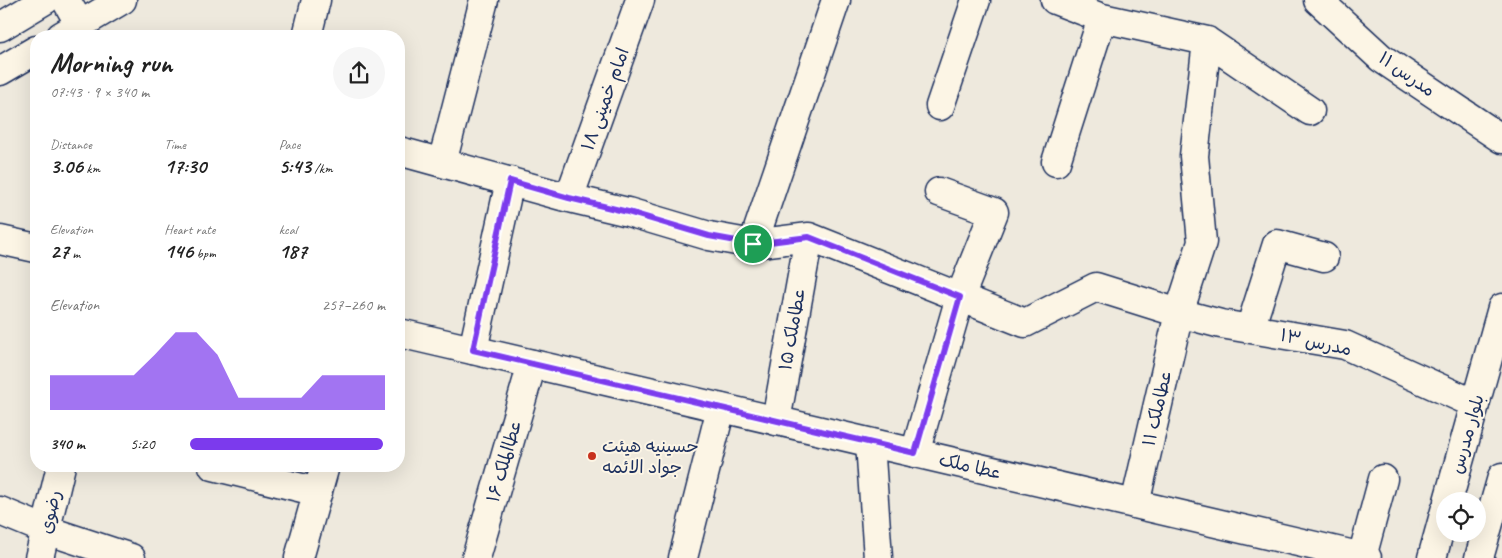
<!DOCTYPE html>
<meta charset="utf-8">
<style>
:root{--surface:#fff;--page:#f6f6f6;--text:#222;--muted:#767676;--accent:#7c3aed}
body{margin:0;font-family:Caveat,"Playpen Sans Arabic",sans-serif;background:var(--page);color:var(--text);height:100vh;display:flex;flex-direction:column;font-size:19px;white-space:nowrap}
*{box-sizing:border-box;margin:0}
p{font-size:16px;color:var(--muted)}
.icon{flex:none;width:28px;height:28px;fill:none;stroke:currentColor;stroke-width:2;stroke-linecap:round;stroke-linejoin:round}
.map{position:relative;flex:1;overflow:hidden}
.panel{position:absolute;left:30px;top:30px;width:375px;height:442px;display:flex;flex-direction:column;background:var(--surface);border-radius:20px;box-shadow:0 5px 20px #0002}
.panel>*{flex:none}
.fabs{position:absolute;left:1436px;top:492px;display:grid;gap:10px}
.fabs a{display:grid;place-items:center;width:50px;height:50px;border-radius:50%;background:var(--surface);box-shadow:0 5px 20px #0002;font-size:25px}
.pin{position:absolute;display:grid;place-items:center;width:42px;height:42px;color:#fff;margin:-21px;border:2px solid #fff;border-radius:50%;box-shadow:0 1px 5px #0007}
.round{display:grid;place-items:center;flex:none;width:52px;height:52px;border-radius:26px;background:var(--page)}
.overview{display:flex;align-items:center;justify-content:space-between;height:85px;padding:0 20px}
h1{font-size:28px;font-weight:700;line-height:38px}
.figures{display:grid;grid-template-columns:repeat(3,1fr);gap:8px;height:85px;padding:5px 20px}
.figures div{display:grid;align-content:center}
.figures b{font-size:21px;font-weight:700}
.figures small{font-size:14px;font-weight:400}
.figures p{font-size:14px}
.chart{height:140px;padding:10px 20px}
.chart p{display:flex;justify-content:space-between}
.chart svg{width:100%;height:90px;margin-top:5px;fill:var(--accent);opacity:.7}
ul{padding:0 20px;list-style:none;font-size:16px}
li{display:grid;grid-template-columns:80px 60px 1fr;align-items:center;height:38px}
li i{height:12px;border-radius:6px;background:var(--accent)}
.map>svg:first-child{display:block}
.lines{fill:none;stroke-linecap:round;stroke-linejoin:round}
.street-casing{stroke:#1b2f5e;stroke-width:31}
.secondary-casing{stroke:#1b2f5e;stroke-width:31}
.street{stroke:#fcf5e5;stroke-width:28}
.secondary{stroke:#fcf5e5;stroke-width:28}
.route-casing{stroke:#fff;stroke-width:10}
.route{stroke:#7c3aed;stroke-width:6}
.poi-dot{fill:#c8321e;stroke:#fcf5e5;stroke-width:2}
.labels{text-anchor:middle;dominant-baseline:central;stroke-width:4;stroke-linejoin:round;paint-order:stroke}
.street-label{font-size:18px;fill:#1b2f5e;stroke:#fcf5e5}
.poi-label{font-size:18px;fill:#1b2f5e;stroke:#fcf5e5;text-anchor:start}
</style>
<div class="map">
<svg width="1502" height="558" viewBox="0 0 1502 558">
<rect width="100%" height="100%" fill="#eee9dd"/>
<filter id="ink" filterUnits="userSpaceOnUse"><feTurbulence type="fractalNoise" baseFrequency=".02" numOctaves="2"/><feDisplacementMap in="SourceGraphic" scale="10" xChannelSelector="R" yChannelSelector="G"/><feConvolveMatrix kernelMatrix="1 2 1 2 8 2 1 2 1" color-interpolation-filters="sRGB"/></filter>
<g filter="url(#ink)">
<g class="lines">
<g class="street-casing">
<path id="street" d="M1055,0L1102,18L1207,41L1310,111
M1318,0L1381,58L1502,139
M307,36L316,0
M940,106L976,0
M399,151L569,198L628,212L709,236L753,244L809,237L1025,323L1096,287L1179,313L1221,324L1345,345L1475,404
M1056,162L1102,18
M442,163L484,0
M569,198L640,0
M753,244L836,0
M1250,329L1277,244L1324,257
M473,350L510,181
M776,421L809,237
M870,443L878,558
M915,453L960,297L994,212L939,192
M213,466L318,492
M1135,504L1179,313L1202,242L1194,156L1207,41
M0,511L46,530L131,558
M1362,557L1383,479
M299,558L325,466
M476,558L532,364
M683,558L721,408"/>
</g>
<g class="secondary-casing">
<path id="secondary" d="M66,0L80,25
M0,27L45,0
M61,36L122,0
M0,71L36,50
M0,240L36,248
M399,333L1367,558
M1448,501L1502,308
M39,558L61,466
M1432,558L1445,511
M1479,558L1502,477"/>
</g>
<use href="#street" class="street"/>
<use href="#secondary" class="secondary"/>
</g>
</g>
<g class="lines" filter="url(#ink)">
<g class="route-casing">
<path id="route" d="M510,181L569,198L628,212L709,236L753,244L809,237L960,297L915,453L473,350Z"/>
</g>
<use href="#route" class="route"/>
</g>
<circle class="poi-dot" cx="592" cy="456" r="5"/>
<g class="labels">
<g class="street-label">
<text transform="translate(1407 74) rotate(35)">مدرس ۱۱</text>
<text transform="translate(605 99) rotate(-70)">امام خمینی ۱۸</text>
<text transform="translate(792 329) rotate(-80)">عطاملک ۱۵</text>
<text transform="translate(1316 342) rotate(12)">مدرس ۱۳</text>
<text transform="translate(1157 408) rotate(-77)">عطاملک ۱۱</text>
<text transform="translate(1467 434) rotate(-74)">بلوار مدرس</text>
<text transform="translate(504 461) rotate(-74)">عطاالملک ۱۶</text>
<text transform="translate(970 466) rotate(13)">عطا ملک</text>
<text transform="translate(50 512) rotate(-77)">رضوی</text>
</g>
<g class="poi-label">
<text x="602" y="446">حسینیه هیئت<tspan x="602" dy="21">جواد الائمه</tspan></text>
</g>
</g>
</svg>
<div class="fabs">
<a><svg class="icon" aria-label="locate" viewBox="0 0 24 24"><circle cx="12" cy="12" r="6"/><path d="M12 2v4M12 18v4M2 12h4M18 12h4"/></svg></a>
</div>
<div class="pin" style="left:753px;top:244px;background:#1e9e55"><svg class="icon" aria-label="arrive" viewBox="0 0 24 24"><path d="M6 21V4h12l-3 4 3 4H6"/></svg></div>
<section class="panel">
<div class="overview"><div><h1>Morning run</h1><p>07:43 · 9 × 340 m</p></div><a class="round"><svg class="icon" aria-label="share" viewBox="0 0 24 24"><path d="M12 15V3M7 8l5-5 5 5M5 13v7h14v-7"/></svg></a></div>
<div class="figures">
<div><p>Distance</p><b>3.06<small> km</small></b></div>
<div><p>Time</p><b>17:30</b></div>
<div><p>Pace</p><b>5:43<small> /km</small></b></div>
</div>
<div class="figures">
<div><p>Elevation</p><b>27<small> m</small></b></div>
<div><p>Heart rate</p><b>146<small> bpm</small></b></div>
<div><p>kcal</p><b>187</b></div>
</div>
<div class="chart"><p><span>Elevation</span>257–260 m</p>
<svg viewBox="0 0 160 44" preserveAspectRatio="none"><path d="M0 44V27L10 27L20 27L30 27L40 27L50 17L60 6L70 6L80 17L90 38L100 38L110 38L120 38L130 27L140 27L150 27L160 27V44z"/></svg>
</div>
<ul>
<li><b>340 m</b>5:20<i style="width:99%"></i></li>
</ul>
</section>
</div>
